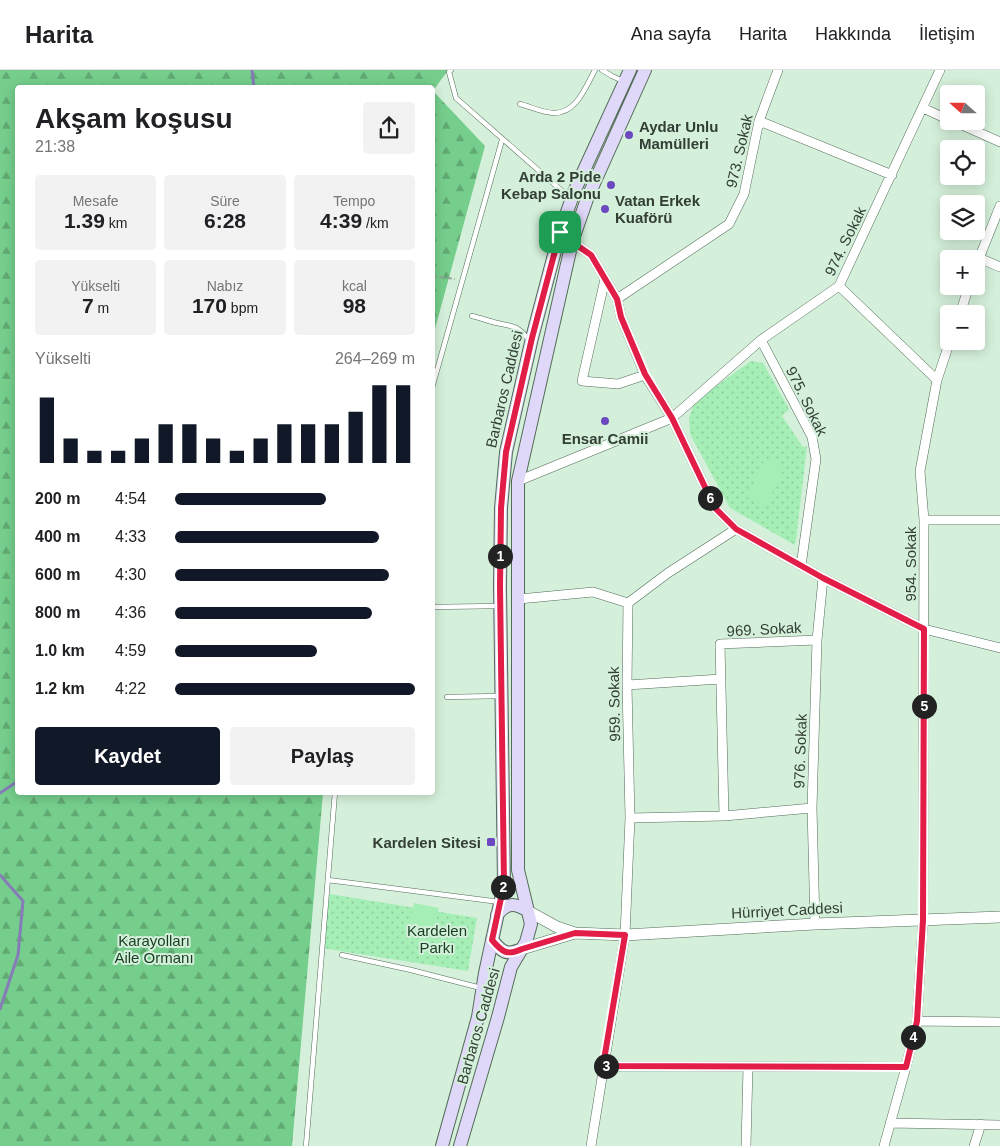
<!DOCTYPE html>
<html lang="tr">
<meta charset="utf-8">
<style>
:root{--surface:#fff;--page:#f2f2f2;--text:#202124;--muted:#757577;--line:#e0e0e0;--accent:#111827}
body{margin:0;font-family:Arial,sans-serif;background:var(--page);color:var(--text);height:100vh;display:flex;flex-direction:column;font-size:19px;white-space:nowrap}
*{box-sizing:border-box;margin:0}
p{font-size:16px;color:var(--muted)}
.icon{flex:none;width:28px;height:28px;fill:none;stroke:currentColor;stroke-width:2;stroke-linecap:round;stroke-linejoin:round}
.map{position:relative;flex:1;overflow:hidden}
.panel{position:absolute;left:15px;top:15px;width:420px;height:710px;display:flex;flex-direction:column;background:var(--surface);border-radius:5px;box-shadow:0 2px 12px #0003}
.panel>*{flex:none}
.needle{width:32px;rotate:291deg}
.controls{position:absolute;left:940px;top:15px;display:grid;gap:10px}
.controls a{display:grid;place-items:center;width:45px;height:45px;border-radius:5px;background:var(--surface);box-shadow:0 2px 12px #0003;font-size:25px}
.pin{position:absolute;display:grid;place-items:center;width:42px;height:42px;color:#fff;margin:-21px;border-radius:10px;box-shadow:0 2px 8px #0006}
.km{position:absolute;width:25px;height:25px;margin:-12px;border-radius:50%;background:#222;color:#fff;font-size:14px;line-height:25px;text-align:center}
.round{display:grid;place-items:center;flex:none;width:52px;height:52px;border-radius:5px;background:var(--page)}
.overview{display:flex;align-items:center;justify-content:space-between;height:85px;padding:0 20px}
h1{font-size:28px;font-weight:700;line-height:38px}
.figures{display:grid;grid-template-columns:repeat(3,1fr);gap:8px;height:85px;padding:5px 20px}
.figures div{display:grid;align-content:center;border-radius:5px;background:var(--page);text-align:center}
.figures b{font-size:21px;font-weight:700}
.figures small{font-size:14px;font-weight:400}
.figures p{font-size:14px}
.chart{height:140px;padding:10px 20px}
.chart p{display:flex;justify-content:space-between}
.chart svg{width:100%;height:90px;margin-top:5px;stroke:var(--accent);stroke-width:6}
.action{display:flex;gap:10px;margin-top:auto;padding:10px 20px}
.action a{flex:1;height:58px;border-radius:5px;background:var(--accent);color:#fff;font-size:20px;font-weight:700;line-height:58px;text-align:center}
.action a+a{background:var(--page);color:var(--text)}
ul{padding:0 20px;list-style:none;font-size:16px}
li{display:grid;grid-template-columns:80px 60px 1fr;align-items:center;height:38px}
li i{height:12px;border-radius:6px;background:var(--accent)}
header{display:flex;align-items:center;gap:30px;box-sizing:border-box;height:70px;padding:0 25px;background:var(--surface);border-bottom:1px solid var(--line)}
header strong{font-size:24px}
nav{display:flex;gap:28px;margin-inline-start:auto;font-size:18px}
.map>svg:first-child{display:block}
.grass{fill:url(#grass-dots)}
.forest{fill:url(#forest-firs)}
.garden{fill:#a5eeb6}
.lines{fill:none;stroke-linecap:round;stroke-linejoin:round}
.stream{stroke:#867cb8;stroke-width:3}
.service-casing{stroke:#536c58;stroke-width:5.5}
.minor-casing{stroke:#536c58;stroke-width:10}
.tertiary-casing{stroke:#536c58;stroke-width:12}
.secondary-casing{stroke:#536c58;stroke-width:14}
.path{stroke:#90a594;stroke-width:2;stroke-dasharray:5 2.5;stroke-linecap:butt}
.service{stroke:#fff;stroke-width:4.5}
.minor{stroke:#fff;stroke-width:9}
.tertiary{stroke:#fff;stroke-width:11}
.secondary{stroke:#e0d8f8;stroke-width:12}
.route-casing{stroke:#fff;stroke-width:10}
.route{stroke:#e11d48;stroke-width:6}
.poi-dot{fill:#6c48c0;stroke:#d4f0da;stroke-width:2}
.labels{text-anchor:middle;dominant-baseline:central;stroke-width:4;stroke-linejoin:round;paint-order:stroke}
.poi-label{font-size:15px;font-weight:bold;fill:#333e35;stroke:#d4f0da;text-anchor:start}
.street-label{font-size:15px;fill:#333e35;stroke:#d4f0da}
.park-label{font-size:15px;fill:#183d23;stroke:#d4f0da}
</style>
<header>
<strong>Harita</strong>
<nav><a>Ana sayfa</a><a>Harita</a><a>Hakkında</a><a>İletişim</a></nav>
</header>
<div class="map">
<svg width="1000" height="1076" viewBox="0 0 1000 1076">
<defs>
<pattern id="grass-dots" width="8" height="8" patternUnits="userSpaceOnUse" patternTransform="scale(1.25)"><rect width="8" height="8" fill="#a5eeb6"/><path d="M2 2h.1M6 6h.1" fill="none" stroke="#8ecd9d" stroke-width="1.8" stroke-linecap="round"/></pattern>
<pattern id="forest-firs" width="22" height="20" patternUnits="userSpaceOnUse" patternTransform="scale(1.25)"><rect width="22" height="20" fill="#75ce8c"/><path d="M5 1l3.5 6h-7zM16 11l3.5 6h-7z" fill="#61a973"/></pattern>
</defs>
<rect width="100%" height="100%" fill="#d4f0da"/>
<path class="grass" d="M751,291L763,293L789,339L782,346L803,377L807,376L796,470L795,475L730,438L690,364L689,348L695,331Z
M330,824L477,848L468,901L321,878Z"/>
<path class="forest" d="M0,0H448L433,21L485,76L433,266L432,18H18V722L323,723L292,1076H0Z"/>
<path class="garden" d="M765,388L785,396L766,437L747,427Z
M414,833L439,838L434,861L409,856Z"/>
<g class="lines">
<path class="stream" d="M252,0L254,18
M0,723L18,711
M0,805L23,831L18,885L0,939"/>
<g class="service-casing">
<path id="service" d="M451,0L449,2L456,28L570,128
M602,0L612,6L623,11
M520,34C531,37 543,43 554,43C577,43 586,16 595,0
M472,246C480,248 489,251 497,253C514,257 517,255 529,270
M432,318L502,70
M432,537L499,536
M447,627L500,626
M328,810L500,832
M342,885L411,900L481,918
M306,1076L335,722"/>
</g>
<g class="minor-casing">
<path id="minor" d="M923,38L949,50
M759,51L892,105
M953,51L1000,72
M560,162L572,172L591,185L617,229L621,247L645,305L672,348L715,438L736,459L823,508L924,559L1000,578
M979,188L1000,197
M976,196L1000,136
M605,209L582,311L618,314L645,305
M839,216L937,310
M617,229L729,154L744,124L759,51L778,0
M960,244L969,216
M761,270L812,367L816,389L801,496
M518,411L672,348L761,270L839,216L940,0
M924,450H1000
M519,529L593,522L628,533
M628,533L668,503L736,459
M627,615L721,609
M724,746L720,574L817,570
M630,748L724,746L812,738
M815,854L812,738L817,570L823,508
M917,951L1000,952
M603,996L906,997
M890,1053L1000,1055
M591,1076L625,865L630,748L627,615L628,533
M746,1076L748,997
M884,1076L906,997L917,951L923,850L924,450L920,401L937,310L950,271
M974,1076L981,1054"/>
</g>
<g class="tertiary-casing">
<path id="tertiary" d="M528,841L557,857L575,863L625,865L815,854L1000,847
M522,879L575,863"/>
</g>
<g class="secondary-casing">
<path id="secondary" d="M497,845C507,832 515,833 528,841
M492,870C502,882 506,886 522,879
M442,1076L478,947L485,903L504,815L500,516L501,438L506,382L532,268L560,162L574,122L630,0
M460,1076L498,947L511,897L526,872L531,854L518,800V411L572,172L587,129L645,0"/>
</g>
<path class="path" d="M432,206L455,209"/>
<use href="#service" class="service"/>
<use href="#minor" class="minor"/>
<use href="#tertiary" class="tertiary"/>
<use href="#secondary" class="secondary"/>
</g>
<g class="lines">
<g class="route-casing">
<path id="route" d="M560,162L572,172L591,185L617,229L621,247L645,304L672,348L715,438L736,459L823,508L924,559L923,850L917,951L906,997L603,996L625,865L575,863L522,879C507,886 502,882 492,870L504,814L500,516L501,438L506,382L532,268Z"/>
</g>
<use href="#route" class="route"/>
</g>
<g class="poi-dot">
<circle cx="629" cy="65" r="5"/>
<circle cx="611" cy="115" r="5"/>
<circle cx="605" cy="139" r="5"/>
<circle cx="605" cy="351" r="5"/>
<rect x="486" y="767" width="10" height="10" rx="2.5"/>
</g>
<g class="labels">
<g class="poi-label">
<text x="639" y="56">Aydar Unlu<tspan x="639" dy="17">Mamülleri</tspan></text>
<text x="601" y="106" text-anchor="end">Arda 2 Pide<tspan x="601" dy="17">Kebap Salonu</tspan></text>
<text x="615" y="130">Vatan Erkek<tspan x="615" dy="17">Kuaförü</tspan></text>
<text x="605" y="368" text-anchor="middle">Ensar Camii</text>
<text x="481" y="772" text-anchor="end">Kardelen Sitesi</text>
</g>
<g class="street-label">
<text transform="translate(739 81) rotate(-77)">973. Sokak</text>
<text transform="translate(845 171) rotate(-64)">974. Sokak</text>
<text transform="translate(504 319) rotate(-77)">Barbaros Caddesi</text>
<text transform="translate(807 331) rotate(64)">975. Sokak</text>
<text transform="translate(910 494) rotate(-90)">954. Sokak</text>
<text transform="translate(764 559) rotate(-3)">969. Sokak</text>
<text transform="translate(614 634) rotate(-91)">959. Sokak</text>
<text transform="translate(800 681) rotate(-88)">976. Sokak</text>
<text transform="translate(787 840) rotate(-3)">Hürriyet Caddesi</text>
<text transform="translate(478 956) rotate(-74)">Barbaros Caddesi</text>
</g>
<g class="park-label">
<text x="437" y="860">Kardelen<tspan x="437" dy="17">Parkı</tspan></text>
<text x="154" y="870">Karayolları<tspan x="154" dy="17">Aile Ormanı</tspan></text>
</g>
</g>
</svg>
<div class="controls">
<a><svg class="needle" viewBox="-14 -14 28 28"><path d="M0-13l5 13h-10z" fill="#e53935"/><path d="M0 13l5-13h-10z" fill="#757577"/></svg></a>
<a><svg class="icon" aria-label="locate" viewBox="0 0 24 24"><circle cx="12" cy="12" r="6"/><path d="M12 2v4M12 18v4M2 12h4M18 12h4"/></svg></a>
<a><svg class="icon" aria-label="layers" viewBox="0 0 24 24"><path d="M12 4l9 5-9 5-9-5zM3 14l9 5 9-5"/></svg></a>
<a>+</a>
<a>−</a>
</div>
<div class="pin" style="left:560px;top:162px;background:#1e9e55"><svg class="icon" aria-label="arrive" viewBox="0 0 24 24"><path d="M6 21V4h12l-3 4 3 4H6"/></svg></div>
<b class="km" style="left:500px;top:486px">1</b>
<b class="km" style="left:503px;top:817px">2</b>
<b class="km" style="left:606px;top:996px">3</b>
<b class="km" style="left:913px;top:967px">4</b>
<b class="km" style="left:924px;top:636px">5</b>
<b class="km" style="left:710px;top:428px">6</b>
<section class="panel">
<div class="overview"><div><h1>Akşam koşusu</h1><p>21:38</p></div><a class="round"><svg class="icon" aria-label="share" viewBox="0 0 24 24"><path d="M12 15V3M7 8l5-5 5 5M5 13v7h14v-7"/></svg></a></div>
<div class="figures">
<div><p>Mesafe</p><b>1.39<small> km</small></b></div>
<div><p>Süre</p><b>6:28</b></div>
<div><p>Tempo</p><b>4:39<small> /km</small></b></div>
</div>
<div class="figures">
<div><p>Yükselti</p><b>7<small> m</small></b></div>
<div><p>Nabız</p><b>170<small> bpm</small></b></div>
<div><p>kcal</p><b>98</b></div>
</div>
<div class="chart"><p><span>Yükselti</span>264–269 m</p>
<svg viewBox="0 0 160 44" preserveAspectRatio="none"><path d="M5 44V12M15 44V32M25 44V38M35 44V38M45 44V32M55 44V25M65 44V25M75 44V32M85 44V38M95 44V32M105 44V25M115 44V25M125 44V25M135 44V19M145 44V6M155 44V6"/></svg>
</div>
<ul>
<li><b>200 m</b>4:54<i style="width:63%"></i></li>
<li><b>400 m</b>4:33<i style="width:85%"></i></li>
<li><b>600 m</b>4:30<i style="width:89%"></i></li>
<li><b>800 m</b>4:36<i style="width:82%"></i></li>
<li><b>1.0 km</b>4:59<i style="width:59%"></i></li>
<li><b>1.2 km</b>4:22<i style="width:100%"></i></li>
</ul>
<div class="action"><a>Kaydet</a><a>Paylaş</a></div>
</section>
</div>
